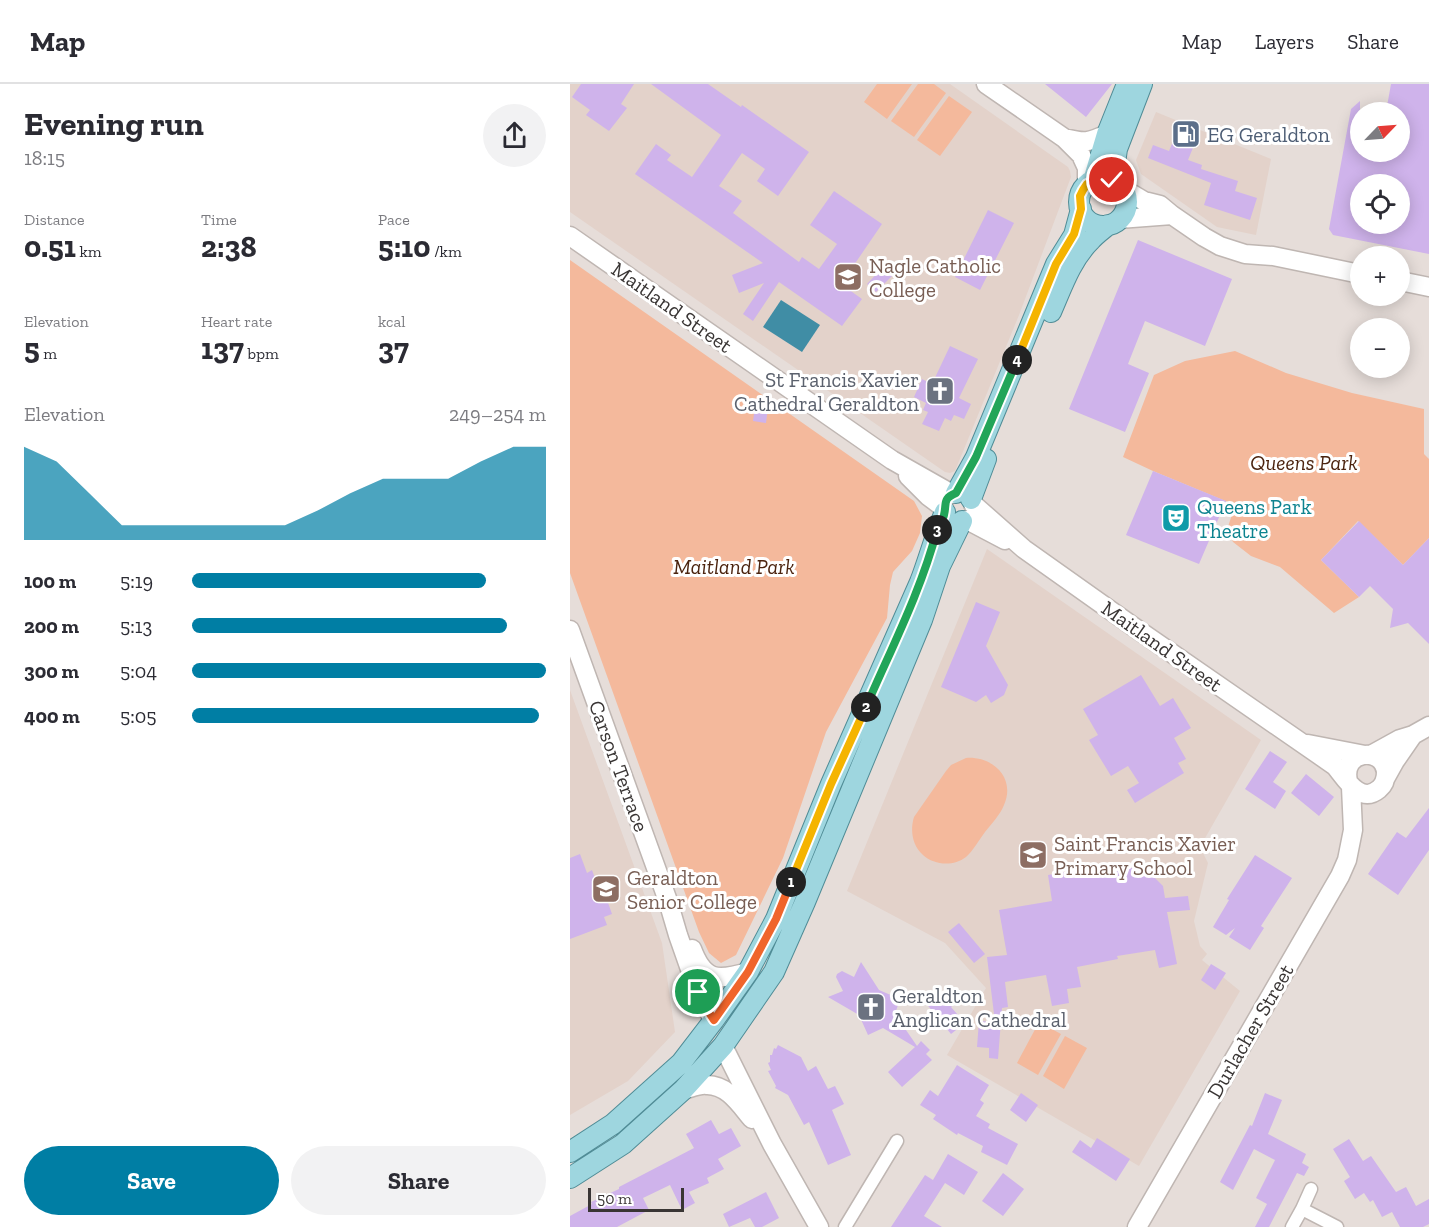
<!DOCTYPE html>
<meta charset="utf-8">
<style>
:root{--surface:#fff;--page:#f2f2f3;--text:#2b2b33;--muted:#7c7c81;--line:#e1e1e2;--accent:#007ea4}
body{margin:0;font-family:"Zilla Slab",serif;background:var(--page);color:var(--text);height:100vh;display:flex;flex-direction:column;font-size:22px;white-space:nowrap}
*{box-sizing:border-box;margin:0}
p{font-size:20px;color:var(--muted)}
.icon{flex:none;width:33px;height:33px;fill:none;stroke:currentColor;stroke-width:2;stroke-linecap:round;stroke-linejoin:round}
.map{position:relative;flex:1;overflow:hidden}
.panel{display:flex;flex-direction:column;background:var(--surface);width:570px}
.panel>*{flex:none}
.needle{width:39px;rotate:65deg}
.controls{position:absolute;left:780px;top:18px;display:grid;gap:12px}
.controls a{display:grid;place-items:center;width:60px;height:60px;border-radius:50%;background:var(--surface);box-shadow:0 3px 15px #0003;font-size:30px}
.scale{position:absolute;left:18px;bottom:15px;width:96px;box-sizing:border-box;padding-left:6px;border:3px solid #393534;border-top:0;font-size:16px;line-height:21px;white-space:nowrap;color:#393534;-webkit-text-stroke:4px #fff;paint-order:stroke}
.pin{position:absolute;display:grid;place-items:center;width:51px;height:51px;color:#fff;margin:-26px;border:3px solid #fff;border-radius:50%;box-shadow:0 2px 6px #0007}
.km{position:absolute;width:30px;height:30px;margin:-15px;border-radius:50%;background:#222;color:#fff;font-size:16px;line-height:30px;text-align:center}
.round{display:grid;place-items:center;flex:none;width:63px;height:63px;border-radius:32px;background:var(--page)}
.overview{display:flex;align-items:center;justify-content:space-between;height:102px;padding:0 24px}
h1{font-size:33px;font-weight:800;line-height:45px}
.stats{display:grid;grid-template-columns:repeat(3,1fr);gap:9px;height:102px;padding:6px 24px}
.stats div{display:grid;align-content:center}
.stats b{font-size:30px;font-weight:800}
.stats small{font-size:16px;font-weight:400}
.stats p{font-size:16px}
.chart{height:168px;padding:12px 24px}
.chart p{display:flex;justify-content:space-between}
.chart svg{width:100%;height:108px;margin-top:6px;fill:var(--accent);opacity:.7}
.primary-button{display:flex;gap:12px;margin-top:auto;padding:12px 24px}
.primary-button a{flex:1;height:69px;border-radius:36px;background:var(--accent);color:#fff;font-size:24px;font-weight:800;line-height:69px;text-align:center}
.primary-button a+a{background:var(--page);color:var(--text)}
ul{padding:0 24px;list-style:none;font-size:20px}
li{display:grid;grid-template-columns:96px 72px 1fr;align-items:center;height:45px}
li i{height:15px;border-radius:8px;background:var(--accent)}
header{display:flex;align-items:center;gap:36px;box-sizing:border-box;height:84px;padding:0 30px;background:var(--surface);border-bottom:2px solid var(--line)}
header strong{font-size:28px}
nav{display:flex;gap:33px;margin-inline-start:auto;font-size:21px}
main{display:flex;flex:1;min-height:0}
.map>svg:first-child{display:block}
.built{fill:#e3d2ca}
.green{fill:#f4b99c}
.water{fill:#408da5}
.building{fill:#cfb3eb;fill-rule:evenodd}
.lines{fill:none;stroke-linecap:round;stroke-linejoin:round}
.street-casing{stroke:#bfb6b2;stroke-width:15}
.secondary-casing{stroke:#bfb6b2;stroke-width:21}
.primary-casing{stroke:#508c96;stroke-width:22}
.street{stroke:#fff;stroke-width:12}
.secondary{stroke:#fff;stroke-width:18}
.primary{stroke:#9ed6df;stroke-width:20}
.split-1-casing{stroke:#fff;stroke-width:12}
.split-2-casing{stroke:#fff;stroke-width:12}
.split-3-casing{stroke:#fff;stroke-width:12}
.split-4-casing{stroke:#fff;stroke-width:12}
.split-5-casing{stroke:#fff;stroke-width:12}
.split-1{stroke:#f0652b;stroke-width:8}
.split-2{stroke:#f5b400;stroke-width:8}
.split-3{stroke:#22a559;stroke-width:8}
.split-4{stroke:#22a559;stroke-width:8}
.split-5{stroke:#f5b400;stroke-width:8}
.labels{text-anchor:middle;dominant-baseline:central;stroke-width:6;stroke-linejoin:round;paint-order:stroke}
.service-label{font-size:21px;fill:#4e5e75;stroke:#fff;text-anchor:start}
.education-label{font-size:21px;fill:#785e54;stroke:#fff;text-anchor:start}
.street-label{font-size:21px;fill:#393534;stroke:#fff}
.worship-label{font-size:21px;fill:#5b616d;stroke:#fff;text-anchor:end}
.park-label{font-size:21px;font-style:italic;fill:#4b230e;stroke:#fff}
.culture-label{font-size:21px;fill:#0d838f;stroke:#fff;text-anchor:start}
</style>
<header>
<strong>Map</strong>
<nav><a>Map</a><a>Layers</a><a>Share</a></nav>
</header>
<main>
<section class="panel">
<div class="overview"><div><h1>Evening run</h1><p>18:15</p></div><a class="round"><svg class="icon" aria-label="share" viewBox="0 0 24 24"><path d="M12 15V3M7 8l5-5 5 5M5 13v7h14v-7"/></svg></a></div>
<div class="stats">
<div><p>Distance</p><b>0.51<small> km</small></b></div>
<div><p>Time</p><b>2:38</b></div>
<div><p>Pace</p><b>5:10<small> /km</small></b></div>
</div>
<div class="stats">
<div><p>Elevation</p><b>5<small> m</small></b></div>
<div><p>Heart rate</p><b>137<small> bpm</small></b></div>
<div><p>kcal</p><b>37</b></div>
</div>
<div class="chart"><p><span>Elevation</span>249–254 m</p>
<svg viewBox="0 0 160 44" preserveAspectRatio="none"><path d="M0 44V6L10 12L20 25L30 38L40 38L50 38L60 38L70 38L80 38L90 32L100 25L110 19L120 19L130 19L140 12L150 6L160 6V44z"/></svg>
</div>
<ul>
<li><b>100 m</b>5:19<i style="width:83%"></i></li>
<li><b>200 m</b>5:13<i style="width:89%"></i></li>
<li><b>300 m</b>5:04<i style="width:100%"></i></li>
<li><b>400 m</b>5:05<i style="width:98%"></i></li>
</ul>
<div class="primary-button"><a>Save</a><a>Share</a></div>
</section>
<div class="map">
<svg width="859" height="1143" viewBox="0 0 859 1143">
<rect width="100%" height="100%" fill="#e6ddd9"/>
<path class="built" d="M0,0H380L498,83L500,87L501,93L449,231L385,387L380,389L375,388L0,128Z
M586,28L701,75L686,151L647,143L571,90L566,76Z
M417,465L691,656L630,763L638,779L624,837L630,862L637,870L632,876L670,907L569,1082L377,971L416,904L375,859L277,807Z
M0,606L92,859L105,948L58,997L0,1031Z"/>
<path class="green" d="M307,0H342L317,35L294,18Z
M348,0H364L376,9L344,53L321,37Z
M379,12L402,28L370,72L347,56Z
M0,176L344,417L352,432L350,449L342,467L323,488L320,501L317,534L256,648L213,774L166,871L151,879L139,869L129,848L0,489Z
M665,267L716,289L782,309L854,325V370L859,375V454L833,481L788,437L751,476L789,513L764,529L710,483L681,472L663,458L657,446L665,421L583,387L553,373L584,291L615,277Z
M396,674C423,672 446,694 434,721C430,731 422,739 415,748C409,756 403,767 396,773C383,783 364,781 353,771C342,761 340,746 344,733L376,687L381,681Z
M469,938L491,950L468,991L447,979Z
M495,952L517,964L494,1005L473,992Z"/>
<path class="water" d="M211,216L250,241L232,268L193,243Z"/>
<path class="building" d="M11,0H64L51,20L57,24L39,47L16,31L20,26L2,13Z
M81,0H138L171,23L172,21L239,68L208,112L187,97L195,85L172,69L149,102L172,117L163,129L229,178L232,173L249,185L267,160L240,141L264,107L312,140L271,200L292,215L272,242L209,198L183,237L173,230L194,199L169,209L162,191L193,179L65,90L86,60L101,71L97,76L122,93L151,51Z
M475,0H542L516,33Z
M821,0H859V170L763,151L759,145L781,25L790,17V68H830V28H816ZM790,100H830V140H790Z
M610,41L629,49L618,76L632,81L631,85L668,97L665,107L687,114L680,136L634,121L641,99L578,74L583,61L599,67Z
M418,126L444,139L410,206L385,193Z
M568,156L662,195L635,262L575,237L558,280L579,289L555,348L499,325Z
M314,182L323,191L306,208L297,200Z
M380,262L408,275L389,314L401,320L394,335L384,331L381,337L375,334L369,347L352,340L358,328L353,326L356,319L344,313L352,295L362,300Z
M185,322L198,324L196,339L183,337Z
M583,387L656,417L629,480L556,451Z
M789,437L833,481L859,454V560L838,539L820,544L823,525L800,502L789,513L751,476Z
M406,518L430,528L416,562L438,601L434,611L421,619L416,611L406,618L371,603Z
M571,591L590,622L603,614L621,644L604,654L616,675L608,679L614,689L565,719L557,706L569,699L558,682L541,692L519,656L528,651L513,625Z
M700,667L717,678L703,698L716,707L705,725L675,705Z
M736,690L764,713L749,732L721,709Z
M859,724V766L828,811L798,790L827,748L836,754Z
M10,770L17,789L22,786L27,800L31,799L42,830L34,833L37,841L0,855V774Z
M685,771L722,794L691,842L694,844L680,866L659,853L665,844L656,851L643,843L659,816L657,815Z
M573,782L593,802L595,814L618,812L620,826L597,828L607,880L589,884L585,866L547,872L548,875L507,883L511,903L497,905L499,919L482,922L476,891L435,898L438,923L432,924L428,975L419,974V964L407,963L409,937L425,938L417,873L437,871L429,826L482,817L478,791L512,785L514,792Z
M389,839L415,870L404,879L378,848Z
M291,878L309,906L330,915L325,930L347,962L351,957L360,966L356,970L362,976L332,1003L318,988L345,963L313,944L298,951L289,931L258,913L273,907L266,893L267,890L272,887L284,893Z
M641,880L656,889L645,906L631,896Z
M381,902L391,915L381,923L395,939L381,950L355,918L366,909L369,912Z
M208,961L231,973L238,987L246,982L258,1005L265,1002L274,1020L262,1026L281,1071L258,1081L239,1038L234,1041L218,1011L205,1004L206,1002L198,987L201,986L198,979L200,978V971H202L204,964L206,965Z
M387,981L419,1001L410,1016L414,1019L406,1032L420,1040L418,1044L448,1060L437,1081L411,1068L413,1062L388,1049L387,1051L363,1035L366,1031L350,1021L360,1006L368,1012Z
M451,1009L468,1021L456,1038L440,1026Z
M695,1009L712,1016L698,1050L736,1070L732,1079L739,1083L734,1092L727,1089L699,1143H685L697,1120L686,1114L705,1076L684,1065L663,1106L650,1098L680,1041L682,1042Z
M141,1036L149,1050L161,1044L171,1062L148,1075L154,1085L137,1094L139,1099L119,1108L125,1119L112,1126L100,1101L73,1114L79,1126L47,1143H0V1132L22,1120L21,1118L49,1105V1103L124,1064L116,1050Z
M527,1054L560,1075L546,1097L502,1068L510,1056L521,1064Z
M779,1055L793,1077L801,1072L826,1108L836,1103L846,1122L859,1115V1140L853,1143H830L822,1128L812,1133L803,1116L800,1118L794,1109L785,1115L774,1097L780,1093L763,1065Z
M378,1070L408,1088L394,1111L375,1099L354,1132L372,1143H321L355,1091L363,1096Z
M433,1089L454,1105L433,1132L412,1117Z
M196,1108L209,1134L192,1143H185L180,1134L159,1143L153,1130Z"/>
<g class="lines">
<g class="street-casing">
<path id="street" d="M732,1125L741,1105
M275,1143L327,1057
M722,1143L732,1125L767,1143"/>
</g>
<g class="secondary-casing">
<path id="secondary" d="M416,0L494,54L511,71L517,84V100
M494,54C515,59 518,59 537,50
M552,104L574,117L590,121L602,131L634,153L650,162L675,170L703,172L790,190
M549,135L602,131
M0,152L322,376L382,410
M830,197L859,203
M338,392L358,412L374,424
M403,420L454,465L564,543L765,682C775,694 790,721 809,705C814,701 816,694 816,688C813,662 771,666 778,697
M397,436L435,456
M0,546L98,817L108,851L128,908L131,916L144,936
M738,660L795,671
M801,671L830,655L843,651L859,642
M815,695L825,677L843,651
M122,865C134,897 147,897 178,888
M153,962L202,1060L249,1143
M113,1006C121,1004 129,1000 137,1001C158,1001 170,1021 182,1035
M567,1143L770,792L777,776L783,746L781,703"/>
</g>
<g class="primary-casing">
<path id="primary" d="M509 118a24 24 0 1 1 48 0a24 24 0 1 1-48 0Z
M523,97L537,50L557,0
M548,99L545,79L547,65L572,0
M481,228C492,203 501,176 520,157C525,151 532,146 538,141
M386,409L406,373L486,180L504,151L511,125
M401,415L416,375
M0,1068L43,1040L111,979L144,936L178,888L206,835L261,700L350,498C359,475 365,451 375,428
M0,1094L53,1060L113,1006L153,962L204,888L235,818L352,536L370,482L392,437"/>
</g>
<use href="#street" class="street"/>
<use href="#secondary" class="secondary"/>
<use href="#primary" class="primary"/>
</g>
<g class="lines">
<g class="split-1-casing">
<path id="split-1" d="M128,908L131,916L144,936L178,888L206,835L221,798"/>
</g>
<g class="split-2-casing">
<path id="split-2" d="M221,798L261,700L296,623"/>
</g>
<g class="split-3-casing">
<path id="split-3" d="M296,623C321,565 351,507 367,446"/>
</g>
<g class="split-4-casing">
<path id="split-4" d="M367,446C369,441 373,436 374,431C377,419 372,415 386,409L406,373L447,276"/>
</g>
<g class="split-5-casing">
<path id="split-5" d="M447,276L486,180L504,150L511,125L510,112L513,106L517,100L523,97L536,94L542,96"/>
</g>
<use href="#split-1" class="split-1"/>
<use href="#split-2" class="split-2"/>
<use href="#split-3" class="split-3"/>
<use href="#split-4" class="split-4"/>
<use href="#split-5" class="split-5"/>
</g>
<defs>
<g id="fuel-square" transform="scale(1.5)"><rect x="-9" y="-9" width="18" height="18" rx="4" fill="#5c6f8a" stroke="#fff"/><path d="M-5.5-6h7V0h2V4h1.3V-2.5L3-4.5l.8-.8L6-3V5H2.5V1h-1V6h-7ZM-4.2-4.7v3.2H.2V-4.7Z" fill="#fff"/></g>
<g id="school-square" transform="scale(1.5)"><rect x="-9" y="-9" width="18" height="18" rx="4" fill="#8d6e63" stroke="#fff"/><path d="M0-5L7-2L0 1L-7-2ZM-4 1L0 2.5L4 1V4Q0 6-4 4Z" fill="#fff"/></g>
<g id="church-square" transform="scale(1.5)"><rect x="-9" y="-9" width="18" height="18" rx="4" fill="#6b7280" stroke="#fff"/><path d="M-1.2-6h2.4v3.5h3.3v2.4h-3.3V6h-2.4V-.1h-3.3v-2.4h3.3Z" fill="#fff"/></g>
<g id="theatre-square" transform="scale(1.5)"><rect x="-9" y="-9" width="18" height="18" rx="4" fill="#0f9aa8" stroke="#fff"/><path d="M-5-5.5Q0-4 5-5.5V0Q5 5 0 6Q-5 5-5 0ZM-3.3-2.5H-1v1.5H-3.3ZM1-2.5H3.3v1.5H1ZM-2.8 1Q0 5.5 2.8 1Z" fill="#fff"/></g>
</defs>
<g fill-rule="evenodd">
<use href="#fuel-square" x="616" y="50"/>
<use href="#school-square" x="278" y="193"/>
<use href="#church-square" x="370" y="307"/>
<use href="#theatre-square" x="606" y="434"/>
<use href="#school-square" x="463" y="771"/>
<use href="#school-square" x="36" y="805"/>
<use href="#church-square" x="301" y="923"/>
</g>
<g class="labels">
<g class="service-label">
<text x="637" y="50">EG Geraldton</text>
</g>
<g class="education-label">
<text x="299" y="181">Nagle Catholic<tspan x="299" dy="24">College</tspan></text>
<text x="484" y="759">Saint Francis Xavier<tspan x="484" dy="24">Primary School</tspan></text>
<text x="57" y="793">Geraldton<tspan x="57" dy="24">Senior College</tspan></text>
</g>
<g class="street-label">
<text transform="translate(102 223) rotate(35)">Maitland Street</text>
<text transform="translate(592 562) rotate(35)">Maitland Street</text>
<text transform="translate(49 682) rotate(70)">Carson Terrace</text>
<text transform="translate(680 947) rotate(-60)">Durlacher Street</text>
</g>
<g class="worship-label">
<text x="349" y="295">St Francis Xavier<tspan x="349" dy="24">Cathedral Geraldton</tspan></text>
<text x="322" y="911" text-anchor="start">Geraldton<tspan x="322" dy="24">Anglican Cathedral</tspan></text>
</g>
<g class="park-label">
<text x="734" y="378">Queens Park</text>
<text x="164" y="482">Maitland Park</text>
</g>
<g class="culture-label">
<text x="627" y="422">Queens Park<tspan x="627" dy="24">Theatre</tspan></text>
</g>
</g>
</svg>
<div class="controls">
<a><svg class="needle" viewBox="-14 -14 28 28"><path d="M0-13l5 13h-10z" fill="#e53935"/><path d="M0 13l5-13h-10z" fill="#7c7c81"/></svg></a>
<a><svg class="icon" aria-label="locate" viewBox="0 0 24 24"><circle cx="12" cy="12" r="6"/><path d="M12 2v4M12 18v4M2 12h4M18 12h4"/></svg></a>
<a>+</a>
<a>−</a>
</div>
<div class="scale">50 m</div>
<div class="pin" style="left:128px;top:908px;background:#1e9e55"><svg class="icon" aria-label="arrive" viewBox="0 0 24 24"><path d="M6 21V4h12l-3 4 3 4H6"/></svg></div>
<div class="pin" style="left:542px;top:96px;background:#d93025"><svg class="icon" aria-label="check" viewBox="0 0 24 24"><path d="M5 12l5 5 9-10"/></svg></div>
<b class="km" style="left:221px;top:798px">1</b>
<b class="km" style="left:296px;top:623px">2</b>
<b class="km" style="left:367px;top:446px">3</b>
<b class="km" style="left:447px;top:276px">4</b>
</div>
</main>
